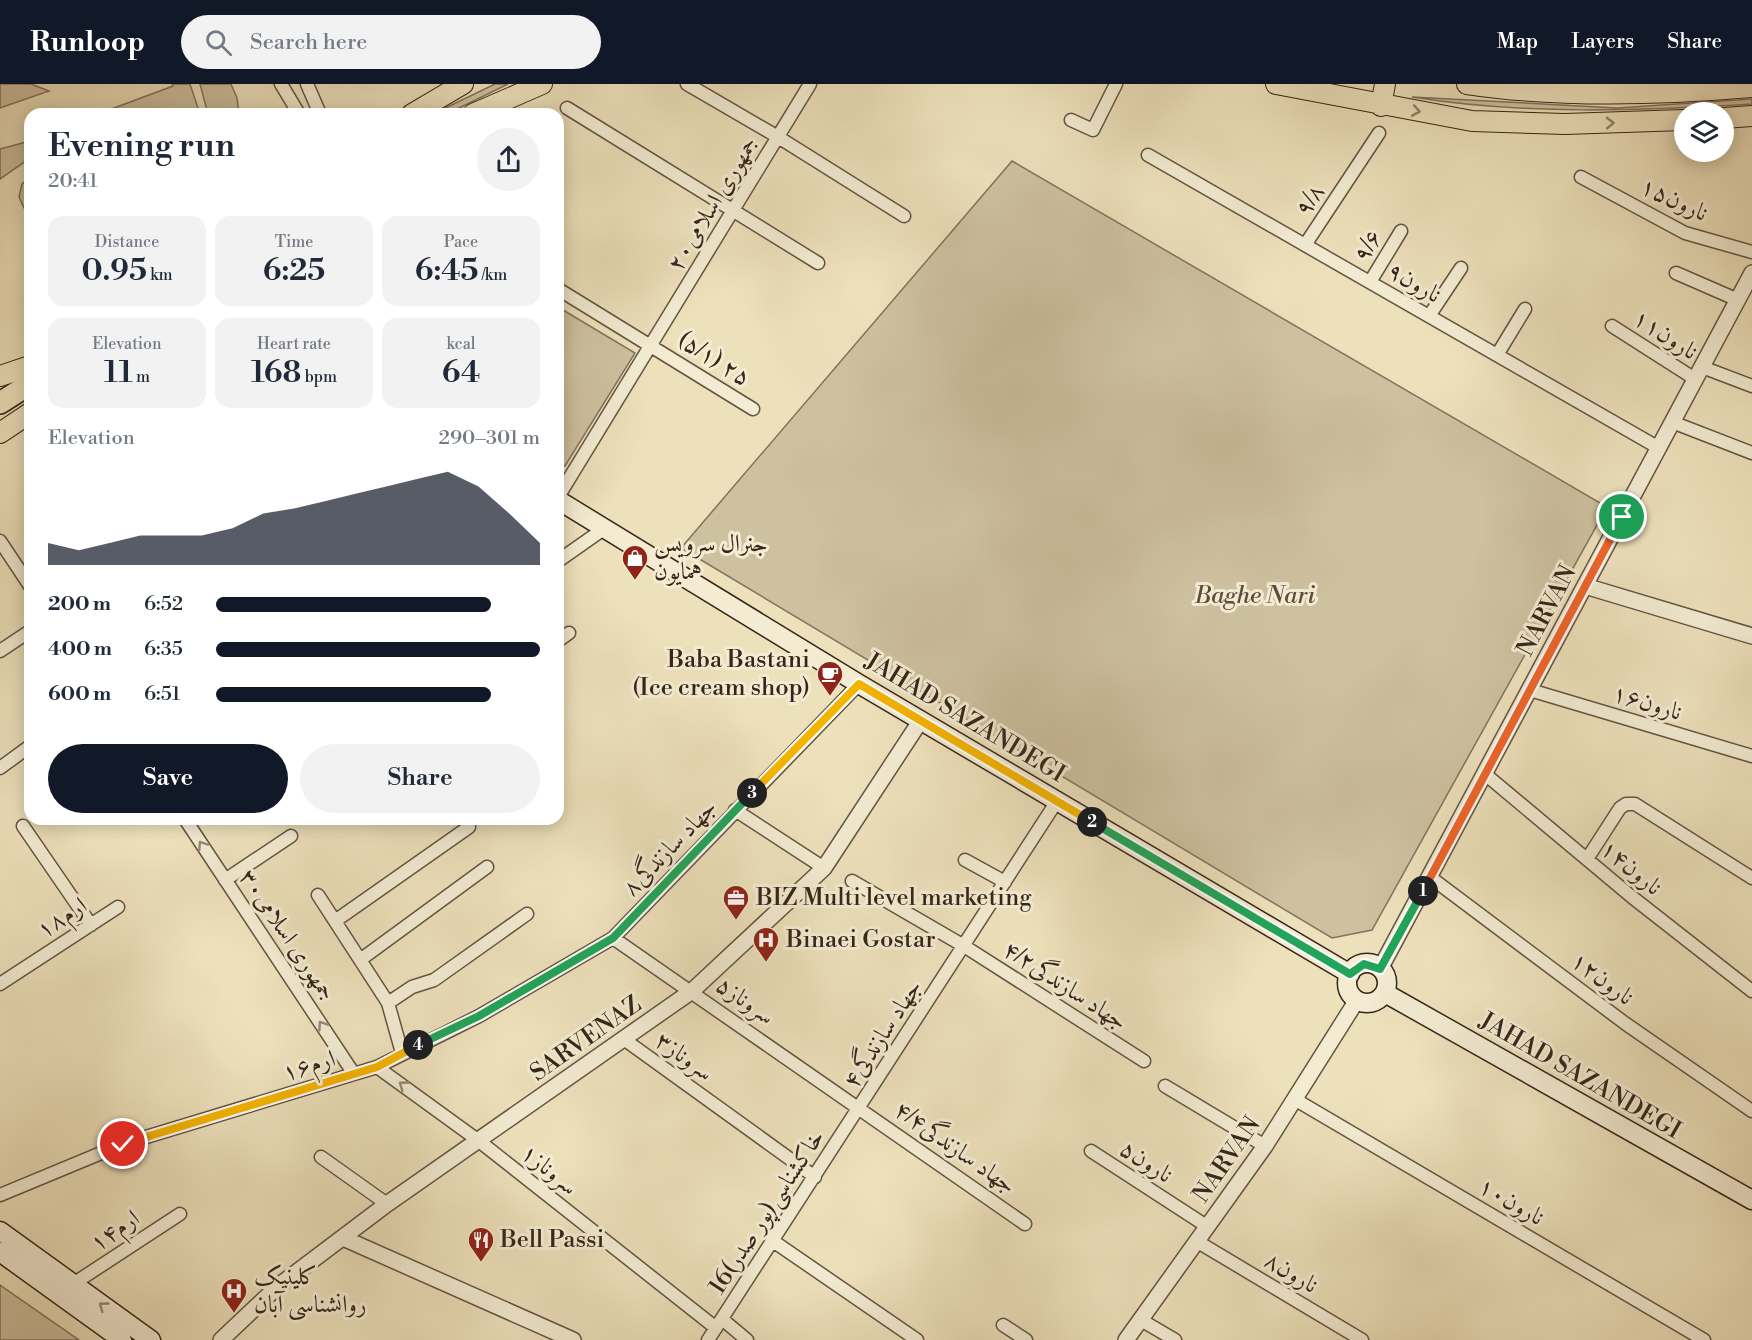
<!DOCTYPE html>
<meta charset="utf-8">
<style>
:root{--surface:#fff;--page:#f2f2f3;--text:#1f2937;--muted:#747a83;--accent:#111827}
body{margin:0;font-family:"Libre Bodoni",Amiri,serif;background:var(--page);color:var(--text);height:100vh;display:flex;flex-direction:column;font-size:22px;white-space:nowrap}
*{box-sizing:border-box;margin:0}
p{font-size:20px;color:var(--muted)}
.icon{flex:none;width:33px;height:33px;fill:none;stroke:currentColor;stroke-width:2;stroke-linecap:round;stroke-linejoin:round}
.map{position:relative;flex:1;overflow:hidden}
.details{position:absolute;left:24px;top:24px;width:540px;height:717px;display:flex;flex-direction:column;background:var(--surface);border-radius:18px;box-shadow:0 3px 15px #0003}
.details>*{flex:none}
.fabs{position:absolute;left:1674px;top:18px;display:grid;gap:12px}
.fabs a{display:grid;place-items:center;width:60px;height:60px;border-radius:50%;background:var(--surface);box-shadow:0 3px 15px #0003;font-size:30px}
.pin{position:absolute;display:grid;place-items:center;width:51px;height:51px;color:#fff;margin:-26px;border:3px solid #fff;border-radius:50%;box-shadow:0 2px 6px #0007}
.km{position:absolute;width:30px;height:30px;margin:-15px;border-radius:50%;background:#222;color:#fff;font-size:16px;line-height:30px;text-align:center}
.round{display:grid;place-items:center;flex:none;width:63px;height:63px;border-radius:32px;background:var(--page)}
.summary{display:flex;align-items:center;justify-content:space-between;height:102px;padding:0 24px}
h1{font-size:33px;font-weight:600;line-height:45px}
.metrics{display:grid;grid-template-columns:repeat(3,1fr);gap:9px;height:102px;padding:6px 24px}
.metrics div{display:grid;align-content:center;border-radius:15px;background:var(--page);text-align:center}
.metrics b{font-size:30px;font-weight:600}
.metrics small{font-size:16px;font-weight:400}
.metrics p{font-size:16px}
.chart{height:168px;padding:12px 24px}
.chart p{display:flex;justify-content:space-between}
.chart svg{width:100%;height:108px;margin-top:6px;fill:var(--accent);opacity:.7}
.button{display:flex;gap:12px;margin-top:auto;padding:12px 24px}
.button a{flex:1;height:69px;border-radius:36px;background:var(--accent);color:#fff;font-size:24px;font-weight:600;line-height:69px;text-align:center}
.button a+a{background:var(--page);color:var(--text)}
ul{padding:0 24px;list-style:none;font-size:20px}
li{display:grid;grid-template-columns:96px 72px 1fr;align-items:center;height:45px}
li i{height:15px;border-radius:8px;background:var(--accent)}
header{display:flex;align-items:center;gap:36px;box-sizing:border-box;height:84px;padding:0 30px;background:var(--accent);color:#fff}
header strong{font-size:28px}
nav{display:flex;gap:33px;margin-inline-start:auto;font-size:21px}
.search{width:420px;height:54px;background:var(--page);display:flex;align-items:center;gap:15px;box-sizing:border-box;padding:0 21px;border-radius:33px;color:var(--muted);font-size:22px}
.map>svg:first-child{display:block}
.green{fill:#cec1a0;stroke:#82735c;stroke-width:1.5}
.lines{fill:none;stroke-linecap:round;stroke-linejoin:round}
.minor-casing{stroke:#645442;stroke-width:15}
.tertiary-casing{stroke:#645442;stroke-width:18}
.secondary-casing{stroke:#372519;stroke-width:21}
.primary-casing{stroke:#372519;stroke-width:22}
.trunk-casing{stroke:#372519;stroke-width:24}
.minor{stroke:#f3ecd3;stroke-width:12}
.tertiary{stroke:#f3ecd3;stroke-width:15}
.secondary{stroke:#f3ecd3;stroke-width:18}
.primary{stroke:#ede1bc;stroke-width:20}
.trunk{stroke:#ede1bc;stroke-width:21}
.oneway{stroke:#92836a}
.oneway2{stroke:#958876}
.split-1-casing{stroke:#fff;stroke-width:12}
.split-2-casing{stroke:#fff;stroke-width:12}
.split-3-casing{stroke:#fff;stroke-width:12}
.split-4-casing{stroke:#fff;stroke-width:12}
.split-5-casing{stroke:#fff;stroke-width:12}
.split-1{stroke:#f0652b;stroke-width:8}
.split-2{stroke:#22a559;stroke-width:8}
.split-3{stroke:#f5b400;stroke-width:8}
.split-4{stroke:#22a559;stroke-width:8}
.split-5{stroke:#f5b400;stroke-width:8}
.labels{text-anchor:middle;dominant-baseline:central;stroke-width:6;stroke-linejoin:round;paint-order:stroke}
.street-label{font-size:24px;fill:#372519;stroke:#f3ecd3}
.poi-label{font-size:24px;fill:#372519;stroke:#f3ecd3;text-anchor:start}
.park-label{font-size:24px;font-style:italic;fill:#5d4c3b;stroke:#f3ecd3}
</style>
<header>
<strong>Runloop</strong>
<div class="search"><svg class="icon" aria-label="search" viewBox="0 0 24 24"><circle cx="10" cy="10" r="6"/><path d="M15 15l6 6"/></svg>Search here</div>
<nav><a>Map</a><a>Layers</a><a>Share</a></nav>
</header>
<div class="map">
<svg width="1752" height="1256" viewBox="0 0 1752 1256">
<rect width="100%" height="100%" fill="#ede1bc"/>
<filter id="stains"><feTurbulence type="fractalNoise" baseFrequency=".00333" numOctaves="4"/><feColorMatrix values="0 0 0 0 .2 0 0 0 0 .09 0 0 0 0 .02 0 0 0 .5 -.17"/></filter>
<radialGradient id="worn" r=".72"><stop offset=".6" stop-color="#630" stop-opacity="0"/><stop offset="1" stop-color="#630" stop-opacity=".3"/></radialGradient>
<path class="green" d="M0,0H31L49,7L0,24Z
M172,0H190L200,30H98L173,2Z
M200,0H231L237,14L239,30H208Z
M495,0H508L447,30H433Z
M1412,13L1617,24L1752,15V20C1639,27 1524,31 1412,13Z
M30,57V74L0,95V65Z
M1012,77L1607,423L1372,846L1332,854L681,464Z
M30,93V127L24,124L19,113L22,100Z
M558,223L635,269L565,382L558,378Z
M0,1201L79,1256H0Z"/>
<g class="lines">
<g class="minor-casing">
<path id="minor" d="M281,0L299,30
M307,0L320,30
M687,0L778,53L904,132
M567,24L818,179
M1071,36L1093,46L1116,0
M1148,71L1659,364
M1581,93L1685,149L1752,168
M1305,161L1379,49
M1676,189L1738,216
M1370,198L1401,147
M558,205L753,325
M1429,232L1461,184
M1612,242L1695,295
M1497,271L1525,225
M1702,283L1752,302
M1672,338L1752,369
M558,413L810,0
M0,457L30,502
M558,477L605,444
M558,557L569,549
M0,567L30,547
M1530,606L1752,672
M0,684L30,662
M1485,690L1632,813L1752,907
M735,726L824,784
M185,735L354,990
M23,742L91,841
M1587,775L1620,724L1626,720H1635L1752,794
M965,776L1005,798
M1430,793L1626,940L1752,1027
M225,796L291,752
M852,797L964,862L1144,977
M318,811L388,919L402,969
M335,837L469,743
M613,854L1025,1140
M360,876L487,783
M0,900L118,823
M388,919L412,903L434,896L527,830
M625,956L815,1093
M377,983L479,1057L716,1244
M1165,1002L1265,1062
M1296,1016L1704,1256
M1091,1067L1208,1143
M321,1073L387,1120
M0,1111L123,1060L377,983L479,932L613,854L859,600
M773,1157L917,1256
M1198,1158L1362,1256
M73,1200L180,1130
M722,1235L747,1256
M1141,1236L1175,1256
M1003,1241L1026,1256
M708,1256L1057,717"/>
</g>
<g class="tertiary-casing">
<path id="tertiary" d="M1585,502L1752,552
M1380,885L1752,189
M343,1154L573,1256
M221,1256L277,1203L387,1120L692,907L824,784L921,636
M1126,1256L1265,1062L1357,916"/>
</g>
<g class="secondary-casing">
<path id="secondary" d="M558,416L859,600L1350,890
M1347 899a20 20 0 1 1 40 0a20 20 0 1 1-40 0Z
M1385,909L1752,1116
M0,1147L151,1256
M0,1168L122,1256"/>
</g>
<g class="primary-casing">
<path id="primary" d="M1276,0L1472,37L1565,40L1684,36
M1467,0C1560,14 1658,11 1752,3
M1381,22L1385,0
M412,30L463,0
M473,30L542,0
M1724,34L1752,32
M0,292L30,282
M0,349L30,329"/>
</g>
<g class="trunk-casing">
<path id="trunk" d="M0,319L30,300"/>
</g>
<use href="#minor" class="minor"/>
<use href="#tertiary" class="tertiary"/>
<use href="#secondary" class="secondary"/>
<use href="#primary" class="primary"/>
<use href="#trunk" class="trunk"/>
</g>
<defs><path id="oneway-chevron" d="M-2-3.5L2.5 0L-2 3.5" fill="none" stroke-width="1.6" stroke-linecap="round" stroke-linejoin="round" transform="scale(1.5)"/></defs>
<g class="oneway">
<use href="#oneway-chevron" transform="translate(1416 27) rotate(10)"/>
<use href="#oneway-chevron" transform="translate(1610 39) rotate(-1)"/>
</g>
<g class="oneway2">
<use href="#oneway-chevron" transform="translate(202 761) rotate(-124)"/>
<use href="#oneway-chevron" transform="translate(322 941) rotate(-124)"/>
<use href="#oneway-chevron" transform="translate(403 1001) rotate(-144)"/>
<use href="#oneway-chevron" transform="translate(103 1222) rotate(-144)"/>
</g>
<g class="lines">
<g class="split-1-casing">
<path id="split-1" d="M1423,807L1622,433"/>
</g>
<g class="split-2-casing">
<path id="split-2" d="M1092,738L1350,890L1364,880L1380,885L1423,807"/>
</g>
<g class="split-3-casing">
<path id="split-3" d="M752,709L859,600L1092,738"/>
</g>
<g class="split-4-casing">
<path id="split-4" d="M418,961L479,932L613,854L752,709"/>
</g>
<g class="split-5-casing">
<path id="split-5" d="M123,1060L377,983L418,961"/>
</g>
<use href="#split-1" class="split-1"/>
<use href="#split-2" class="split-2"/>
<use href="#split-3" class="split-3"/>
<use href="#split-4" class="split-4"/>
<use href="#split-5" class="split-5"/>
</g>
<defs>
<g id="shop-pin" transform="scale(1.35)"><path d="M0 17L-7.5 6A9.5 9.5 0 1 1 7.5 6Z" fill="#8f2418" stroke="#f3ecd3"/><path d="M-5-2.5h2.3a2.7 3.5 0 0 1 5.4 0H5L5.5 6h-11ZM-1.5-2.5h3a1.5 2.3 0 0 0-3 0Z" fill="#fff"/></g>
<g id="cafe-pin" transform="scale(1.35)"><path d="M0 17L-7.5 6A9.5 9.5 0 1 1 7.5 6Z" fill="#8f2418" stroke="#f3ecd3"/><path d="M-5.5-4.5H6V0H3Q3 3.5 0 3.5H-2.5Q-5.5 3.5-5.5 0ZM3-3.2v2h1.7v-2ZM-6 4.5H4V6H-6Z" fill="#fff"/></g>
<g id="office-pin" transform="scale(1.35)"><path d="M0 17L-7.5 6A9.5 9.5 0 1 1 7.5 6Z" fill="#8f2418" stroke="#f3ecd3"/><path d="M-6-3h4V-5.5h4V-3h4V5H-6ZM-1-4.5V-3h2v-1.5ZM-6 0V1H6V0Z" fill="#fff"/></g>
<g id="hospital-pin" transform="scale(1.35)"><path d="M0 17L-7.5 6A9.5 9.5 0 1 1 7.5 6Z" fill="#8f2418" stroke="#f3ecd3"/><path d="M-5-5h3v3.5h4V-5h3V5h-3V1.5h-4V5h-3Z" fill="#fff"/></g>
<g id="restaurant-pin" transform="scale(1.35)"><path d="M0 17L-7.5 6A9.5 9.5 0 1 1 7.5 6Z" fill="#8f2418" stroke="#f3ecd3"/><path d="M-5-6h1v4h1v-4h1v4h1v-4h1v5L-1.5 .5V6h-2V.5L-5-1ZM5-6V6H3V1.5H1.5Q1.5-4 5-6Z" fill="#fff"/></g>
</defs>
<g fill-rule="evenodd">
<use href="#shop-pin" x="635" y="474"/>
<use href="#cafe-pin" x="830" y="590"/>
<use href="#office-pin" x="736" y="814"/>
<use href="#hospital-pin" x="766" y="856"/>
<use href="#restaurant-pin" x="481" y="1156"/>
<use href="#hospital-pin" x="234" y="1207"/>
</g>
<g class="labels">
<g class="street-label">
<text transform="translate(1310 116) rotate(-56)">۹/۸</text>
<text transform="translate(1674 116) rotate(25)">نارون۱۵</text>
<text transform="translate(713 120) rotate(-59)">جمهوری اسلامی۲۰</text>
<text transform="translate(1368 162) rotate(-59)">۹/۶</text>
<text transform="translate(1414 199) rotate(30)">نارون۹</text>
<text transform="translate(1665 251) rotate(33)">نارون۱۱</text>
<text transform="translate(714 275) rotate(32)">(۵/۱) ۲۵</text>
<text transform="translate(1547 527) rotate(-62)">NARVAN</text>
<text transform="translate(1647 619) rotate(17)">نارون۱۶</text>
<text transform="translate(965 634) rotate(31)">JAHAD SAZANDEGI</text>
<text transform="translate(670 764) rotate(-46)">جهاد سازندگی۸</text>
<text transform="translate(1631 784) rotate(40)">نارون۱۴</text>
<text transform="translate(62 834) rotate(-33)">ارم۱۸</text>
<text transform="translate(287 851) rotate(56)">جمهوری اسلامی۳۰</text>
<text transform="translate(1602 895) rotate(37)">نارون۱۲</text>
<text transform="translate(1065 902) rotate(33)">۴/۲جهاد سازندگی</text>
<text transform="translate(745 917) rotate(35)">سروناز۵</text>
<text transform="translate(883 950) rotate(-57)">جهاد سازندگی۴</text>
<text transform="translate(586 955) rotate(-35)">SARVENAZ</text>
<text transform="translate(684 973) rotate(36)">سروناز۳</text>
<text transform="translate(309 982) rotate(-17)">ارم۱۶</text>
<text transform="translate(1580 992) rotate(30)">JAHAD SAZANDEGI</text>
<text transform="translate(955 1064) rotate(35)">۴/۴جهاد سازندگی</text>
<text transform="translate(1227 1076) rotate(-55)">NARVAN</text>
<text transform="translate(1146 1078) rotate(33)">نارون۵</text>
<text transform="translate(549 1086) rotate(39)">سروناز۱</text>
<text transform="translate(1511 1118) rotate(30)">نارون۱۰</text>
<text transform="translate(767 1128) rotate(-57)">16خاکشناسی(پور صدر)</text>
<text transform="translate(115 1147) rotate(-34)">ارم۱۴</text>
<text transform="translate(1291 1189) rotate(31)">نارون۸</text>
</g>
<g class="poi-label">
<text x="654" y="460">جنرال سرویس<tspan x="654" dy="28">همایون</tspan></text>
<text x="810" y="576" text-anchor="end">Baba Bastani<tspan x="810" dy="28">(Ice cream shop)</tspan></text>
<text x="756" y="814">BIZ Multi level marketing</text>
<text x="786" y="856">Binaei Gostar</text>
<text x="500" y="1156">Bell Passi</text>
<text x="254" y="1193">کلینیک<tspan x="254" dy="28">روانشناسی آبان</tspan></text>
</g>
<g class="park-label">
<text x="1255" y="512">Baghe Nari</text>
</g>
</g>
<rect width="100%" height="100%" filter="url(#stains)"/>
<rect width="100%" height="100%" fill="url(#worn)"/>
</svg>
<div class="fabs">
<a><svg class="icon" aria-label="layers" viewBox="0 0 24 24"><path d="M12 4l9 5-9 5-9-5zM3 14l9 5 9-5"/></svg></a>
</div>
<div class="pin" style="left:1622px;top:433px;background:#1e9e55"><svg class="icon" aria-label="arrive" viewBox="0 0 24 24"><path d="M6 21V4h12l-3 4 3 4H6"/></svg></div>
<div class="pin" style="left:123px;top:1060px;background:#d93025"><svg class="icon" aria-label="check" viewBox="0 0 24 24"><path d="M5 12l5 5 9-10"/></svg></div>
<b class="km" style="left:1423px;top:807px">1</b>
<b class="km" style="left:1092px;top:738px">2</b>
<b class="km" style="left:752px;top:709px">3</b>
<b class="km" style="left:418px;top:961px">4</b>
<section class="details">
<div class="summary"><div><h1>Evening run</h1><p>20:41</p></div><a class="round"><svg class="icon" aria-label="share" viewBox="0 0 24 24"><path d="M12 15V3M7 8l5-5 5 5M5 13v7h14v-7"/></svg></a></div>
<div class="metrics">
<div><p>Distance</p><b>0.95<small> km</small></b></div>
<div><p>Time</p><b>6:25</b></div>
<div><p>Pace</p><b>6:45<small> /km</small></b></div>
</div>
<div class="metrics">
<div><p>Elevation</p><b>11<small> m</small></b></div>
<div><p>Heart rate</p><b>168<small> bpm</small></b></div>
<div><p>kcal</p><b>64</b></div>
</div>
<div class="chart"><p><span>Elevation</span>290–301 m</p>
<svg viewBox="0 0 160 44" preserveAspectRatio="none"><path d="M0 44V35L10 38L20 35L30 32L40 32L50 32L60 29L70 23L80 21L90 18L100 15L110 12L120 9L130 6L140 12L150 23L160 35V44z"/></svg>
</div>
<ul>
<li><b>200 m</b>6:52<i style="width:85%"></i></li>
<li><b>400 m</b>6:35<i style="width:100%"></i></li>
<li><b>600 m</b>6:51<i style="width:85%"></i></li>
</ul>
<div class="button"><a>Save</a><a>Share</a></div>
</section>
</div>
